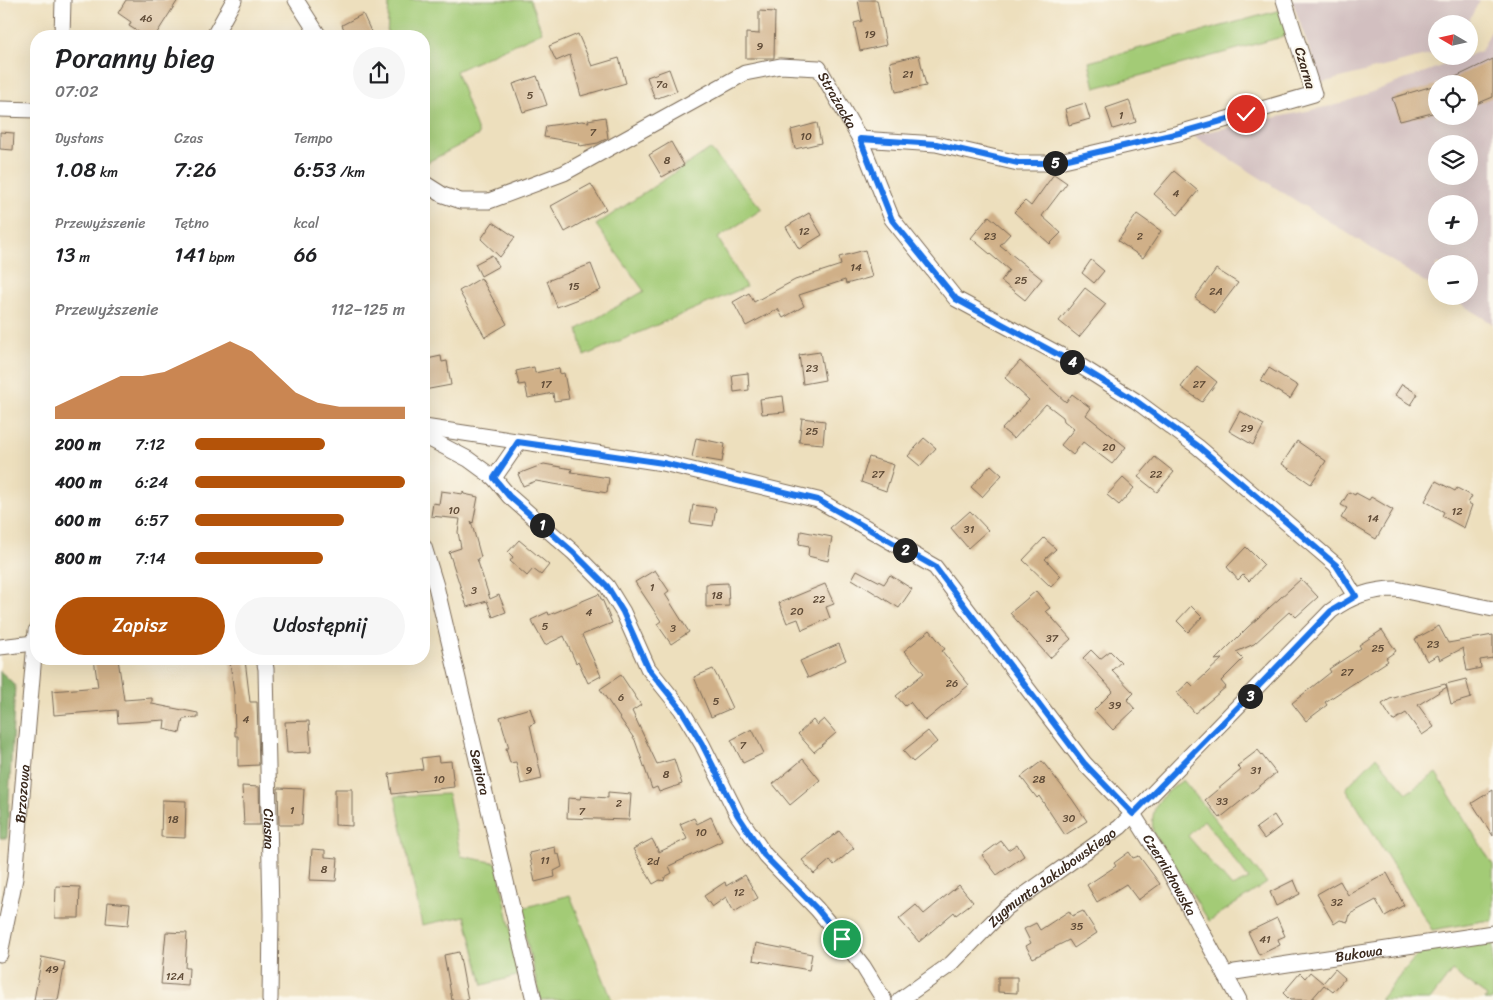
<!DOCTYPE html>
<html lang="pl">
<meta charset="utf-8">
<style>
:root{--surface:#fff;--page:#f6f6f6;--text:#202124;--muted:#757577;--accent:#b45309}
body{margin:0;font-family:Sriracha,sans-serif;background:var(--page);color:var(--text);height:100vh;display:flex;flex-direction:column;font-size:19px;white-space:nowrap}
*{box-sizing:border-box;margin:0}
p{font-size:16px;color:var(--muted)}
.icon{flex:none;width:28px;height:28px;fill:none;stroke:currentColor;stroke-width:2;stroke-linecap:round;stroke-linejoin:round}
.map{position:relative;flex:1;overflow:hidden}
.details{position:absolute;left:30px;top:30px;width:400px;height:635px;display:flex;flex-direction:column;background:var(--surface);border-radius:20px;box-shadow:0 5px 20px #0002}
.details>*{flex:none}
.needle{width:32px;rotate:279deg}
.fabs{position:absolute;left:1428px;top:15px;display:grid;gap:10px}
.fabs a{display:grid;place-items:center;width:50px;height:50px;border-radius:50%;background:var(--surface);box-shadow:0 5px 20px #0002;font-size:25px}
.pin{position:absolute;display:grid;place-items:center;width:42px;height:42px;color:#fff;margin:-21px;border:2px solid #fff;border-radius:50%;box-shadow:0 1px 5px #0007}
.km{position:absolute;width:25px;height:25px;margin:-12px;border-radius:50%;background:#222;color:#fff;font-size:14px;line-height:25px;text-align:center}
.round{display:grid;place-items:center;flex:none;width:52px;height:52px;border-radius:26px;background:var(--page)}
.overview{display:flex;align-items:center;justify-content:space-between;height:85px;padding:0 25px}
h1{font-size:28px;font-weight:600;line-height:38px}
.metrics{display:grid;grid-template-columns:repeat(3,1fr);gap:8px;height:85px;padding:5px 25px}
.metrics div{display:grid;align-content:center}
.metrics b{font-size:21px;font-weight:600}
.metrics small{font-size:14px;font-weight:400}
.metrics p{font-size:14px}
.chart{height:140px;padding:10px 25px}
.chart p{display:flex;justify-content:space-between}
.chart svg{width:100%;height:90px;margin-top:5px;fill:var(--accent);opacity:.7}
.action{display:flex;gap:10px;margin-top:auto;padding:10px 25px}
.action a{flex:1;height:58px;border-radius:30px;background:var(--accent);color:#fff;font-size:20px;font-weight:600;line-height:58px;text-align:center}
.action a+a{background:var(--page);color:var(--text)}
ul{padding:0 25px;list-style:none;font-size:16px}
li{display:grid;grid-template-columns:80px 60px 1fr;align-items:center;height:38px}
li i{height:12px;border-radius:6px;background:var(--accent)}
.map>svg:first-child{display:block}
.industrial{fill:#d2bfc0;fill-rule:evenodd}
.green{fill:#a3cb76;stroke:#6f7a4a;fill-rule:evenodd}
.forest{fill:#82af67;stroke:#5e6c42}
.building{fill:#d0b088}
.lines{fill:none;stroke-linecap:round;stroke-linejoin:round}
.street-casing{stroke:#796956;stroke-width:17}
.street{stroke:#fff;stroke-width:15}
.route-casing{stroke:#fff;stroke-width:10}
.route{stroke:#1a73e8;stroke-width:6}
.labels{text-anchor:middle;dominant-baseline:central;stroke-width:4;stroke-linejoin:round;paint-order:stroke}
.number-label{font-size:11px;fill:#604c38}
.street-label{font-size:14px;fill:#3b2a1e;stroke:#fbf7ec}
</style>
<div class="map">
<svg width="1493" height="1000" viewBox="0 0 1493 1000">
<rect width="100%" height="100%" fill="#fbf7ec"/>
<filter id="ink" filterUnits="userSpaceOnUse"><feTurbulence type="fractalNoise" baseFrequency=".02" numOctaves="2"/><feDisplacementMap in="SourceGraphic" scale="10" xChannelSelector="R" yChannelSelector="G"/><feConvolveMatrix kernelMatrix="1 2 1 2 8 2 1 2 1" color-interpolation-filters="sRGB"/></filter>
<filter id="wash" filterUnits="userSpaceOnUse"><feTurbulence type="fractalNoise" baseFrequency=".0096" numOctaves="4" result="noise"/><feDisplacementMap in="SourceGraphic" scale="20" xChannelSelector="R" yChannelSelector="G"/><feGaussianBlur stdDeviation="1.12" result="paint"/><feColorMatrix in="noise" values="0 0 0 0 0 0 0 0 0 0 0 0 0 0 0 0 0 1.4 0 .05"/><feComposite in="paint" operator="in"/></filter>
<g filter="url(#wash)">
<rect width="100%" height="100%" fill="#eddfbd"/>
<path class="industrial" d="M1292,0H1480L1467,24H1436V52L1433,54L1321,83Z
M1493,27V324L1448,296H1469V264H1436V289L1192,135L1340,104L1481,51ZM1436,84H1469V116H1436ZM1436,144H1469V176H1436ZM1436,204H1469V236H1436Z"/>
<path class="green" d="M397,0H530L542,32L456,71L479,135L424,164V36H387L389,2Z
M1281,10L1289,35L1095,88L1089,62Z
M710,149L762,209L718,238L746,287L584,356L578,329L644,291L596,225Z
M1376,757L1407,793L1436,773L1493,865V921H1483L1432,930L1346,788Z
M1183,780L1267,883L1209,921L1153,832C1150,803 1162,796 1183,780ZM1204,820L1249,879L1232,887L1188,836Z
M448,794L461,856L497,863L520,975L483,985L465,916L422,925L395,796Z
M570,895L612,1000H541L519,909Z
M1493,940V1000H1485L1487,996L1452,971L1430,1000H1380L1421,950Z"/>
<path class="forest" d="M0,671L15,685L7,838H0Z"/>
<g id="blocks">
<path class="building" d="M126,0H178L155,36H145L129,26L131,22L118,13Z
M858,0H877L886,45L860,51L854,23L862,21Z
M759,11L775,12L774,58H746V33L759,34Z
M363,14L373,36H347L342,25Z
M578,34L592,66L619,58L626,83L581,96L570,55L556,61L549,46Z
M919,55L926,86L896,92L890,62Z
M1493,59V97L1469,107V84H1441Z
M669,69L677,91L655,99L647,77Z
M537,76L547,105L523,112L513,84Z
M1436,85V112L1400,121L1392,98Z
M1129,100L1136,122L1113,129L1106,108Z
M1085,103L1090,119L1069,125L1065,109Z
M605,117L608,138L598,143L580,146L579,143L544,137L546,126L582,121L589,122L588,120Z
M817,123L821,143L795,149L791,130Z
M0,132L14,133L13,150L0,149Z
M671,142L684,165L662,177L649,155Z
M1174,171L1198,191L1178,215L1154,194Z
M1054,174L1067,183L1042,216L1061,233L1050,244L1014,212L1025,201L1031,206Z
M591,184L606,209L565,232L551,206Z
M809,213L822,235L799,249L786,227Z
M1137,214L1161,231L1143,258L1118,241Z
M989,216L1010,234L1000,245L1042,279L1025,300L1001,281L1009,270L971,238Z
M493,222L515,237L500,257L481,239Z
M865,250L872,277L846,284L845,280L799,295L804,306L783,318L778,309L746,326L733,302L749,293L754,302L795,280L841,265L839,257Z
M492,255L499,266L481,276L475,264Z
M1091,260L1104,271L1094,283L1082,273Z
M591,264L601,290L557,307L547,281Z
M1216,269L1238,283L1215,313L1195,298Z
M481,278L507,324L485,337L459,291Z
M1085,288L1106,304L1079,337L1059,321Z
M820,352L825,380L803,384L799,355Z
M441,356L442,362L447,361L451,385L424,390V366L428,365L427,359Z
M1020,361L1066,402L1072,394L1091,408L1086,415L1126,447L1112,464L1083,442L1073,455L1061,445L1074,429L1064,421L1063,417L1046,404L1014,439L1002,429L1029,400L1005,378Z
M1197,366L1217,382L1202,402L1181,387Z
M534,367L535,373L559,368L560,374L564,373L569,399L554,401L553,393L528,398L525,384L519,385L516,371Z
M1269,368L1298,386L1290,399L1261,381Z
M748,373L749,390L734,392L732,375Z
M1402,384L1418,394L1411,405L1395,395Z
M783,396L785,412L762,414L760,399Z
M1240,411L1264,425L1253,445L1229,431Z
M802,418L825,421L823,444L799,442Z
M696,438L725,444L722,462L692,457Z
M924,438L936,448L920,466L908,456Z
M1297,441L1326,461L1311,484L1282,464Z
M869,457L894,465L886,491L861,482Z
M1155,457L1174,472L1157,492L1138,477Z
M544,464L572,469L571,472L609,478L607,493L536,481L523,486L518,474Z
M991,465L1002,475L982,497L971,487Z
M1123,478L1134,488L1119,505L1107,495Z
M1436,481L1455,491L1457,488L1472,496L1468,503L1472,505L1464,528L1442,516L1444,512L1425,501Z
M441,491L463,494V491L464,494L478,497L473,523L471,521L481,557L477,559L490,599L499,595L506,612L493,617L487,601L467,607L449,552L461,548L458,532L460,519L431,516L433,503L439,504Z
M1349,492L1355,495L1356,493L1369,500L1371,497L1393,510L1376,539L1341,518L1347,508L1341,505Z
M693,505L716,508L713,526L690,523Z
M970,511L988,530L968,548L951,528Z
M801,531L832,537L828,561L808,556L809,546L799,544Z
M1044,538L1056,549L1045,559L1061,576L1051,587L1023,560Z
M519,540L549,565L541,575L533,569L527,576L510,561L513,557L508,552Z
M1246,547L1264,565L1249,581L1243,575L1238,580L1227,567Z
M655,570L669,591L665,594L689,632L671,644L657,624L661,621L635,582Z
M857,570L884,584L890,575L912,589L899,608L852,579Z
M1301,579L1318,597L1296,617L1290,611L1254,644L1236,652L1243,659L1221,681L1226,687L1195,713L1177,693L1189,682L1193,686L1222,659L1215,660L1248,627Z
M728,583L729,606L706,607V584Z
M825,584L834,604L826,607L830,618L802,630L798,619L787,623L779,603Z
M1036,591L1050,608L1046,611L1071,639L1050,658L1010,613Z
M599,594L601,599H602L612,623L582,635L601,676L588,683L578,661L576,663L564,636L545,645L531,620L548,612L549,615Z
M1191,606L1202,617L1188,632L1177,621Z
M1439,626L1448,643L1493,635V658L1480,660L1481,668L1467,671L1463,648L1440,660L1438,655L1427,661L1415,639Z
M930,630L945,649L942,651L969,685L925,721L910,702L905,706L896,696L924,673L904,651Z
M1382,630L1396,651L1386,658L1388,661L1325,702L1327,705L1306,721L1292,703L1331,672L1329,669L1361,648L1359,645Z
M839,644L846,660L808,678L800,661Z
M1091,650L1100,659L1110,651L1121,662L1112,670L1134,693L1127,700L1135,709L1113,730L1094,710L1113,691L1083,658Z
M94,659H118L124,700L152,698V704L198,713V718L183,719L180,733L164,729L165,720L118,723L117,710L54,715L52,691L98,687Z
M245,660L250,702H257L259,765L238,766V736H235L234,693L230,662Z
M713,669L719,680L732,708L711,717L694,677Z
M621,675L641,705L632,711L657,764L674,759L682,784L659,792L657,787L652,789L635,740L600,689Z
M1466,679L1471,698L1451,704L1446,684Z
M1445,684L1447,687L1418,705L1434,727L1422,735L1406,713L1393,721L1382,704L1390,699Z
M530,708L535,723L530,725L542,779L521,784L516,762L510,763L506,748H509L500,717Z
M824,719L836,733L814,752L798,734L813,720L817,725Z
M309,721L311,752L287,753L285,722Z
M752,729L764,753L743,763L731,740Z
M928,731L937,742L913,762L903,751Z
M1258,750L1276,773L1220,818L1205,800L1241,770L1237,766Z
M438,756L439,762L451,761L454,787L392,794L389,774L423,769L421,758Z
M803,759L820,780L790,805L773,784Z
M1042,761L1072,799L1087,821L1065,835L1039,796L1037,798L1021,777Z
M242,786L259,787L260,825H244Z
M278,788L304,789L302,825H279Z
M335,789H352V826L335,825Z
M1493,790V836L1472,803Z
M608,792L631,794L629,820L567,818L568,798L580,799L581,796L608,798Z
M162,800L186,801L185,838L161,837Z
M1274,815L1281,826L1264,839L1256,828Z
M711,817L722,841L669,866L672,873L665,877L664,881L660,880L653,884L633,849L652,839L659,852L687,839L680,824L694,818L697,824Z
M839,831L854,848L834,865L830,860L814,874L802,860Z
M1001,841L1008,850L1017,844L1024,856L997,875L982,855Z
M555,847L556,855L559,854L562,867L554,871L555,877L535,882L529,853Z
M312,849L325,850V857L338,858L336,881L310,880Z
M1129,852L1133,858L1139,856L1160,884L1138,900L1126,884L1097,902L1087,885L1116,866L1114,863Z
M1387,873L1404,905L1385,916L1376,900L1350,914L1348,922L1340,920L1334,924L1317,894L1340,881L1348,895Z
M745,875L758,898L734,912L726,897L712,907L704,896L725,882L726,886Z
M1294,880L1300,894L1276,906L1270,892Z
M959,885L973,902L956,915L954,912L919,942L899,919L916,905L924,914Z
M56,886L80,887L79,918H55Z
M108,902L130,904L128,925L106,923Z
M1069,911L1072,916L1083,911L1097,933L1074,948L1069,940L1033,958L1026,946L1031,943L1024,929L1036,923L1040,930Z
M1277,918L1285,936L1278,939L1280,945L1259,955L1248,932Z
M166,932L187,933L185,968H189L188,986L161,984Z
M756,943L812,954L809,970L753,960Z
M459,952L468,1000H452L444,955Z
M42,957L65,962L58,1000H34Z
M1335,969L1345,978L1333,992L1324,985L1311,1000H1290L1283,993L1300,973L1305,978L1310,972L1323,983Z
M998,977H1017V993L998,992Z"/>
</g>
</g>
<g filter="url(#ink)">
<use href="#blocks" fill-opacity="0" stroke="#796956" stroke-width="1"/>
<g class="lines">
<g class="street-casing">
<g id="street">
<path d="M296,0L319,36"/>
<path d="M62,36L63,0"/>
<path d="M214,36L234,0"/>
<path d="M0,109L36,110"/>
<path d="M860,139L936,144L1018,163H1051L1179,133L1314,94L1284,0"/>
<path id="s1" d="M424,183L443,195L461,201H489L564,173L745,73L780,66L819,68L860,139L892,219L956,299L1079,365L1136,401L1198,447L1336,565L1355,596"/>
<path id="s2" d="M424,427L663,463L818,500L935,567L1084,763L1133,814L1168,869L1239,1000"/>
<path d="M424,436L468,459L494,478"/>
<path d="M519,442L494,478L509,496L573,552L607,586L623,612L648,668L681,709L702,744L737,814L765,855L817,909L842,939L863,966L884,1000"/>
<path id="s3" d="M424,547L436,586L534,1000"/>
<path d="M0,647L34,643"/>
<path id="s4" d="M264,659L266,669L271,914L270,1000"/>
<path id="s5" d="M0,954L15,878L36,631"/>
<path id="s6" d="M1226,976L1235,972L1493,933"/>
<path id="s7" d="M900,1000L951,964L1006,908L1120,827L1331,611C1351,596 1372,589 1396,589L1493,609"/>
</g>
</g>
<use href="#street" class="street"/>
</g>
</g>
<g class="lines" filter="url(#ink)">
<g class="route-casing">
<path id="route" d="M842,939L817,909L764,855L737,814L702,744L681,709L648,668L623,612L607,586L573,552L509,496L494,478L518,442L663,463L818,500L935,567L1084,763L1133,814L1252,693L1331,611L1356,596L1336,565L1198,446L1136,401L1079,366L956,299L892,220L860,139L936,144L1018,163H1051L1179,133L1246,114"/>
</g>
<use href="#route" class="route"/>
</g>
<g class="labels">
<g class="number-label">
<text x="146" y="18">46</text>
<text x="870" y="34">19</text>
<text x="760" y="46">9</text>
<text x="908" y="74">21</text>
<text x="662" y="84">7a</text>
<text x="530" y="95">5</text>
<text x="1121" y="115">1</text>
<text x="593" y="132">7</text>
<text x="806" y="136">10</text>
<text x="667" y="160">8</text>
<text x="1176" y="193">4</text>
<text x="804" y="231">12</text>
<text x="990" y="236">23</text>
<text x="1140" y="236">2</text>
<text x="856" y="267">14</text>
<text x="1021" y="280">25</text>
<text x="574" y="286">15</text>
<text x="1216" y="291">2A</text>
<text x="812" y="368">23</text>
<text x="546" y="384">17</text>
<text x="1199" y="384">27</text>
<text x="1247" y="428">29</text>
<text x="812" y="431">25</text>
<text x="1109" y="447">20</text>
<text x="878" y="474">27</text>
<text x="1156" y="474">22</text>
<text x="454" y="510">10</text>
<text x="1457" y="511">12</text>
<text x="1373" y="518">14</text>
<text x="969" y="529">31</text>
<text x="652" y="587">1</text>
<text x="474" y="590">3</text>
<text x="717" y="595">18</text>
<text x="819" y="599">22</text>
<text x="797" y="611">20</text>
<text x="589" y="612">4</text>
<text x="545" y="626">5</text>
<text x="673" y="628">3</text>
<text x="1052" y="638">37</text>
<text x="1433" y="644">23</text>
<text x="1378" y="648">25</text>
<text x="1347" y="672">27</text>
<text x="952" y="683">26</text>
<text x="621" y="697">6</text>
<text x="716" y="701">5</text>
<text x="1115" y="705">39</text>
<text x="246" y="719">4</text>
<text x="743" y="745">7</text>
<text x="529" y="770">9</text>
<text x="1256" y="770">31</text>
<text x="666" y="774">8</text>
<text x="439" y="779">10</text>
<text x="1039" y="779">28</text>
<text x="1222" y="801">33</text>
<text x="619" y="803">2</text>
<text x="292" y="810">1</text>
<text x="582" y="811">7</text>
<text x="1069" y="818">30</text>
<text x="173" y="819">18</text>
<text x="701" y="832">10</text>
<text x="545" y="860">11</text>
<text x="653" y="861">2d</text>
<text x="324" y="869">8</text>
<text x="739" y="892">12</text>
<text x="1337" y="902">32</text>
<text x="1077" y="926">35</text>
<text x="1265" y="939">41</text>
<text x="52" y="969">49</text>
<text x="175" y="976">12A</text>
</g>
<g class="street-label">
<text transform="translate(1305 68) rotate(74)">Czarna</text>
<text stroke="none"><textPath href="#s1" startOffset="468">Strażacka</textPath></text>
<text stroke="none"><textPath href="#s3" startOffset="232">Seniora</textPath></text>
<text stroke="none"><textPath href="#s5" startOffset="162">Brzozowa</textPath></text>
<text stroke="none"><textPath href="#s4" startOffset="170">Ciasna</textPath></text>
<text stroke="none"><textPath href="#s2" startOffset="924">Czernichowska</textPath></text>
<text stroke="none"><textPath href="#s7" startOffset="196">Zygmunta Jakubowskiego</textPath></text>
<text stroke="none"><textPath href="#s6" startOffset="135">Bukowa</textPath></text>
</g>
</g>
</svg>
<div class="fabs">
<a><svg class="needle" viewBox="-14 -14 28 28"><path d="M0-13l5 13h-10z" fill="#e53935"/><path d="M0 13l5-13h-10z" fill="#757577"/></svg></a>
<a><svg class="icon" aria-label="locate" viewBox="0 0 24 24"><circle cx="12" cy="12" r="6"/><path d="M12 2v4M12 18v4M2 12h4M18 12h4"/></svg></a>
<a><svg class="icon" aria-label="layers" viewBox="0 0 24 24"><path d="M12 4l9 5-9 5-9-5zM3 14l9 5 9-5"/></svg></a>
<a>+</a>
<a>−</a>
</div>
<div class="pin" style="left:842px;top:939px;background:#1e9e55"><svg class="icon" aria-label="arrive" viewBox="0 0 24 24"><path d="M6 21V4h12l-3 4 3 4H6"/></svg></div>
<div class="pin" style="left:1246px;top:114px;background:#d93025"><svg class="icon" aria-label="check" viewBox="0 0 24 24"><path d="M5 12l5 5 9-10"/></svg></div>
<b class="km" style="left:542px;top:525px">1</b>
<b class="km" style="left:905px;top:550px">2</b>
<b class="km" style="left:1250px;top:696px">3</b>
<b class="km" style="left:1072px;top:362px">4</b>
<b class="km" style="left:1055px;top:163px">5</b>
<section class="details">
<div class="overview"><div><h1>Poranny bieg</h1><p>07:02</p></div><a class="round"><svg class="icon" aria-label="share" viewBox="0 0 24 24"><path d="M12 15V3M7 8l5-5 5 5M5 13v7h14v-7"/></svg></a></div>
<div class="metrics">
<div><p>Dystans</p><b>1.08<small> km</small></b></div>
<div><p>Czas</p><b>7:26</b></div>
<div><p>Tempo</p><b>6:53<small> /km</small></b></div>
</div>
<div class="metrics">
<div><p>Przewyższenie</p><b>13<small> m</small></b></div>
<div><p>Tętno</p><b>141<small> bpm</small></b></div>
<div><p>kcal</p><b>66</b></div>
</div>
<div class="chart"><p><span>Przewyższenie</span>112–125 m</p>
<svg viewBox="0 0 160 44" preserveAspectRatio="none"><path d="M0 44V38L10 33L20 28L30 23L40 23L50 21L60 16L70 11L80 6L90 11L100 21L110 31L120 36L130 38L140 38L150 38L160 38V44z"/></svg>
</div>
<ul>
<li><b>200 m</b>7:12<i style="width:62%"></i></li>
<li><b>400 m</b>6:24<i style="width:100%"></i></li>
<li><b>600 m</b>6:57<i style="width:71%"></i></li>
<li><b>800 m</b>7:14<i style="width:61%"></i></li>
</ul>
<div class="action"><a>Zapisz</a><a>Udostępnij</a></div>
</section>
</div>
